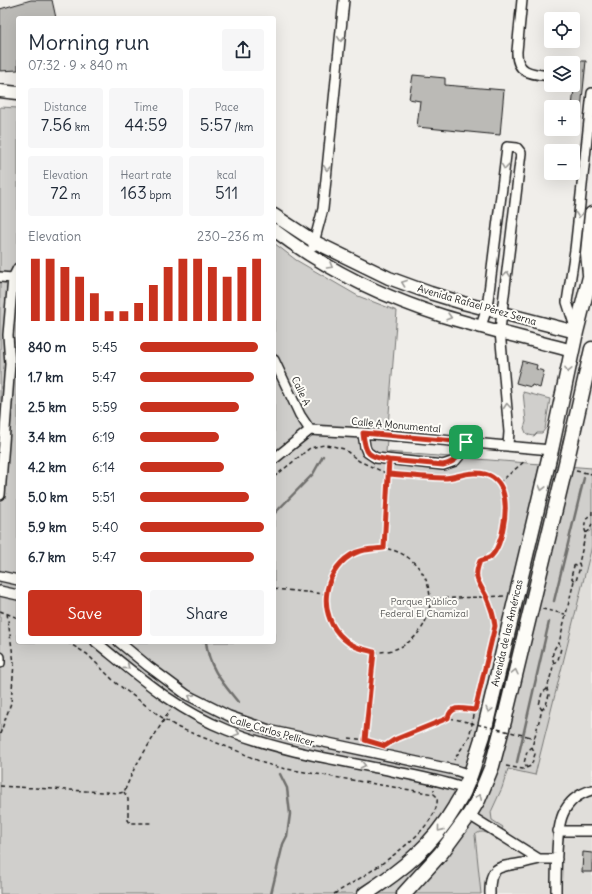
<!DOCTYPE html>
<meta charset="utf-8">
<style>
:root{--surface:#fff;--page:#f6f6f7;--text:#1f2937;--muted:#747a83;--accent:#c8321e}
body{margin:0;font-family:Delius,sans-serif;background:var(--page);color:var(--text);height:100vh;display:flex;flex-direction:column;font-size:15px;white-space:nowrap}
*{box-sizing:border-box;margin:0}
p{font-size:13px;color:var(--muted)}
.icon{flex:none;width:22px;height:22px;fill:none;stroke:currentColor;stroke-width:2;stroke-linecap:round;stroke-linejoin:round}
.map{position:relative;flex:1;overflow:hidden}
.details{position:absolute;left:16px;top:16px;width:260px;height:628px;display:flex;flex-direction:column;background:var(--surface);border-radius:4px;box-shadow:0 4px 16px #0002}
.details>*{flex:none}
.controls{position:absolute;left:544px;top:12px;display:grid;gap:8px}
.controls a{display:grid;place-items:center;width:36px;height:36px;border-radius:4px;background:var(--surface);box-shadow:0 4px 16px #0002;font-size:20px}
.pin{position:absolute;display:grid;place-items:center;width:34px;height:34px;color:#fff;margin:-17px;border-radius:8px;box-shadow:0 2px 6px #0006}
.round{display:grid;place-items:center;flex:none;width:42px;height:42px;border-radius:4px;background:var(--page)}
.head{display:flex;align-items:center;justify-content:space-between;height:68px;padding:0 12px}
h1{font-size:22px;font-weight:600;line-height:30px}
.stats{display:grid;grid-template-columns:repeat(3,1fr);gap:6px;height:68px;padding:4px 12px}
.stats div{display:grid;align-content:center;border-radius:4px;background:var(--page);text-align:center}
.stats b{font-size:17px;font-weight:600}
.stats small{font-size:11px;font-weight:400}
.stats p{font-size:11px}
.chart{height:112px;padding:8px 12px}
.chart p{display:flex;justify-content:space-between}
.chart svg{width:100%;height:72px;margin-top:4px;stroke:var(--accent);stroke-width:6}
.action{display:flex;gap:8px;margin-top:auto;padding:8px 12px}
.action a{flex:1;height:46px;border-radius:4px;background:var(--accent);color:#fff;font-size:16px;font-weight:600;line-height:46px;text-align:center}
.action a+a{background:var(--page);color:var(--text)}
ul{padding:0 12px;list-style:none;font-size:13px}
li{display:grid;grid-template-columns:64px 48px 1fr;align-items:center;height:30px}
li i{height:10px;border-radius:5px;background:var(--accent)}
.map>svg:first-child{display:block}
.built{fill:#e0deda}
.green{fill:#d0cfcc;stroke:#767674}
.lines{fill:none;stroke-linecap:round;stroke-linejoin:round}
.stream{stroke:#706f6d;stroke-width:2.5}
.building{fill:#bbbab6;stroke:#1c1c1c}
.minor-casing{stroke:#1c1c1c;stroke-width:12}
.major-casing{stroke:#1c1c1c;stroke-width:15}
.highway-casing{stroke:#1c1c1c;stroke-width:17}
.path{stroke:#1c1c1c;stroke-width:1.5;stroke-dasharray:4 3;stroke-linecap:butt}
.minor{stroke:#fdfcf7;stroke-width:9}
.major{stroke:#fdfcf7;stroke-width:12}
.highway{stroke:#fdfcf7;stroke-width:14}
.path-bridge{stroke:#1c1c1c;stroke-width:1.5;stroke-dasharray:4 3;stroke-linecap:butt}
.oneway{stroke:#989794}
.route-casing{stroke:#fff;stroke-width:8}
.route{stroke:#c8321e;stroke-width:5}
.labels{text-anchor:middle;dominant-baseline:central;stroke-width:4;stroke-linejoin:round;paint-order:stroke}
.street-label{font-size:10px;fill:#1c1c1c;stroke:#fdfcf7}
.park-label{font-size:10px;fill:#5b5b5a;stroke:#fdfcf7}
</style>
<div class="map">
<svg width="592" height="894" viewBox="0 0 592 894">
<rect width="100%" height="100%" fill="#f0eeea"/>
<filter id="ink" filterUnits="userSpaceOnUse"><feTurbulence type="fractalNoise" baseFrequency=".025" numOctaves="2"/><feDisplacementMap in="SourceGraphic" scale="8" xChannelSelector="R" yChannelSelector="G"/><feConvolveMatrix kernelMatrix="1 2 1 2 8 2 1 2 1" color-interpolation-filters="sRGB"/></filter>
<g filter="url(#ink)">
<path class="built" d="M592,549V894H481L475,835L479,832H483L497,839L491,816V812L502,788L508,768L535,775Z"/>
<path class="green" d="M0,107L18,108V642H274V243L296,260L358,296L397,311L386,452L592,468V546L535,775L508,769L502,788L491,812L492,820L503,827L497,840C490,835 483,828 475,835L481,894H0Z
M523,392L550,399L545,429L542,433H537L534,436L529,435L526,433L524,428L526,422Z"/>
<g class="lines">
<path class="stream" d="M274,514L313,474L323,456
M554,601L584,478
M206,642C209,668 222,682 238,702
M517,762L549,622
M271,894L283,844L287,836L290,814L287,788L280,774"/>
</g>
<path class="building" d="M31,0H52L56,18H18V70L0,71V9Z
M577,61H586L580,119H573L572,107Z
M413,75L445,78V85L504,90L500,135L417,127L420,101L409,99Z
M522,361L537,365L536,369L544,371L540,388L532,385L531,387L516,383Z
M583,852L592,853V872H582Z"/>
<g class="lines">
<g class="minor-casing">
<path id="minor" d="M522,0L517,51C516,74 532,74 551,76
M313,246L323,209L344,0
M0,277L13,278
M481,326L487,308L507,147L517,148L521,153L502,312L500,331L509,432L508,445
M576,330L567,302L575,250L592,93
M274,360L300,415L310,430
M310,430L363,433L551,450
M363,433L365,447L367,452L376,458L443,465L455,461L460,455L466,442
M274,459L310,430
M0,495L10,364L8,335L13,278L18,268
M0,576L18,580
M0,591L18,595
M96,642C138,676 176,710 227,730C279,751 337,760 392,771C416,776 441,780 465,789
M119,642L148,666L187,695L229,716L272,731L455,770L470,775
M0,657V663
M469,815L539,859H557
M558,831H592
M490,894C489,865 499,867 523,863C528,862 534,860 539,859
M556,894C556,880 556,867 557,853C558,825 560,799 592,790"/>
</g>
<g class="major-casing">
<path id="major" d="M0,91L18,93
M274,215L315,242L389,278L430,293L463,303L576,332
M274,230C324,268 383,297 443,316C486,329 529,339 572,351"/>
</g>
<g class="highway-casing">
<path id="highway" d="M590,274L588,253L592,214
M365,894C402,870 432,846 455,807C458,801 463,795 465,788C473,771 477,753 483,736L551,450L576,332L592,269
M404,894L441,853L469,815L478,800L492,766L504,721L565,468L592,349"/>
</g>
<path class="path" d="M576,471L592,474
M274,477L310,448L324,445L333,446L344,449L359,461L388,474L445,478L475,473L485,474L499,483L503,489L507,508L503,529L494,552L490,558L480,561C473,578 478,581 486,596C490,605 494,616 495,625L469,737L454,760
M499,483L526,460
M592,511V515
M586,533C583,527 585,518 591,514
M384,548L389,468
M326 600a52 52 0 1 1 104 0a52 52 0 1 1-104 0Z
M574,581L571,577L574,566L579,563
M274,589L326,594
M430,599L506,596
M542,609L565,614
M0,611L18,618
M67,642L87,654L116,683L164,719L179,728L240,752L263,763L281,768L434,794
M554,663C551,656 553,648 559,643
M542,710L539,705L542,693L547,689
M448,718L449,713L451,710L466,709L479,711
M0,734L11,703L14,663L7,613
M527,736L535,738
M349,738L365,740L381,744
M365,739L374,652
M385,746L394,740L442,720L450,718
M506,766L523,769L531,766L535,754L532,747L542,710L546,705L549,695L547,689L554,663L558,660L561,648L559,643L574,581H576L580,567L579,563L586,533L590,530L592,523
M527,768L524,763L527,752L532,747
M0,786L120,793L124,792L135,767L170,710
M124,792L128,799V820L130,823H153
M334,894C359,879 442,831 437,797L434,794V789"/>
<use href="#minor" class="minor"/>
<use href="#major" class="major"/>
<use href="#highway" class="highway"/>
<path class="path-bridge" d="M450,718L527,736"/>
</g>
<defs><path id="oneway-chevron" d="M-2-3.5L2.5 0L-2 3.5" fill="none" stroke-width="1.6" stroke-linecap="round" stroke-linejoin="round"/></defs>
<g class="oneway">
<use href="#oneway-chevron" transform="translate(341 39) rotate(95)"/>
<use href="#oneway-chevron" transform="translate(505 167) rotate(96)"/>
<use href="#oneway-chevron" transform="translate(327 168) rotate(96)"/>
<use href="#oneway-chevron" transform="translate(579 215) rotate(96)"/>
<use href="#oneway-chevron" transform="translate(330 266) rotate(30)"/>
<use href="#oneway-chevron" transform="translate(507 274) rotate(-83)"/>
<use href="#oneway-chevron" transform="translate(404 283) rotate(-160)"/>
<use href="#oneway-chevron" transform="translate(449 317) rotate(16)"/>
<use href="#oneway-chevron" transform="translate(568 370) rotate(102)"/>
<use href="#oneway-chevron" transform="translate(507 406) rotate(-95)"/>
<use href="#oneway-chevron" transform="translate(542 488) rotate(104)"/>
<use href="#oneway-chevron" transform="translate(127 667) rotate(40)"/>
<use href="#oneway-chevron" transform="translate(515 672) rotate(-77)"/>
<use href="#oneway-chevron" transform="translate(191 697) rotate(-151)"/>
<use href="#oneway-chevron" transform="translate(489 710) rotate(103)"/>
<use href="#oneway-chevron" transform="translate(237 733) rotate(18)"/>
<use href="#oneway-chevron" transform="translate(363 765) rotate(12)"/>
<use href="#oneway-chevron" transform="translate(479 797) rotate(-65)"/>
<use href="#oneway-chevron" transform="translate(440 829) rotate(129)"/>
</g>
</g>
<g class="lines" filter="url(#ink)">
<g class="route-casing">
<path id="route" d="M466,442C461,454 457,462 443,465L389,460L384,548C373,549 361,549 351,555C322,573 317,616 344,639C352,647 363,649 374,652L365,740L385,746L394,740L448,718C451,704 464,709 475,710L495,626C494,616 490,605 486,596C478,581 473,578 480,561C483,560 487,559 489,558C497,553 502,536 503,528C508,504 507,472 474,473C464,473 454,478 444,478C425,478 407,475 388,474L389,460C368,457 365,454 363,433L466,442"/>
</g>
<use href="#route" class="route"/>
</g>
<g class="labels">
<g class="street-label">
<text transform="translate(477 305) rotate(16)">Avenida Rafael Pérez Serna</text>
<text transform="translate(301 391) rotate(65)">Calle A</text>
<text transform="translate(396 425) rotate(5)">Calle A Monumental</text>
<text transform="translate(507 633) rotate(-77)">Avenida de las Américas</text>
<text transform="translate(272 731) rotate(16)">Calle Carlos Pellicer</text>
</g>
<g class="park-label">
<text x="424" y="601">Parque Público<tspan x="424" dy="12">Federal El Chamizal</tspan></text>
</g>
</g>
</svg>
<div class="controls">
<a><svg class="icon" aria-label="locate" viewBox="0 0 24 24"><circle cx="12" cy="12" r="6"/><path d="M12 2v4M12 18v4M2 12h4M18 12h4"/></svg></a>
<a><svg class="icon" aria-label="layers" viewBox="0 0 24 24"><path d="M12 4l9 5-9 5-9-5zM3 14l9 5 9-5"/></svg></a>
<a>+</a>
<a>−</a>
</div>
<div class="pin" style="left:466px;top:442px;background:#1e9e55"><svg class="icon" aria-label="arrive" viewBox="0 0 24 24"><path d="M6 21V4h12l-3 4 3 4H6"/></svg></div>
<section class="details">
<div class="head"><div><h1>Morning run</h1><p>07:32 · 9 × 840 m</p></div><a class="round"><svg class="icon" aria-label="share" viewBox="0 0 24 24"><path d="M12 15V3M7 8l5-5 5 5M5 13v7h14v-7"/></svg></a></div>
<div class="stats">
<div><p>Distance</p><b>7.56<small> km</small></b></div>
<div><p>Time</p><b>44:59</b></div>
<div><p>Pace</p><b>5:57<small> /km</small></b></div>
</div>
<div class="stats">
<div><p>Elevation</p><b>72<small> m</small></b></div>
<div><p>Heart rate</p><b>163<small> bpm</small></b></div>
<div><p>kcal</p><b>511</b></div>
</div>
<div class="chart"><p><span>Elevation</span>230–236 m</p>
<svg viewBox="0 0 160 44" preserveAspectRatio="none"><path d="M5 44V6M15 44V6M25 44V11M35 44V17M45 44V27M55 44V38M65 44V38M75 44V33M85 44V22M95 44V11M105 44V6M115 44V6M125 44V11M135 44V17M145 44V11M155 44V6"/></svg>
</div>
<ul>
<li><b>840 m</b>5:45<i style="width:95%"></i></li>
<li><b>1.7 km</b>5:47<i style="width:92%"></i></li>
<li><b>2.5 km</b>5:59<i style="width:80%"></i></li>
<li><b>3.4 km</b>6:19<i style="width:64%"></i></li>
<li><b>4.2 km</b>6:14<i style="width:68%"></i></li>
<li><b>5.0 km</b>5:51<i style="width:88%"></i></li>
<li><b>5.9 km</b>5:40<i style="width:100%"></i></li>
<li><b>6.7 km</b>5:47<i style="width:92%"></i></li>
</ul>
<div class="action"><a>Save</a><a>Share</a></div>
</section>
</div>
